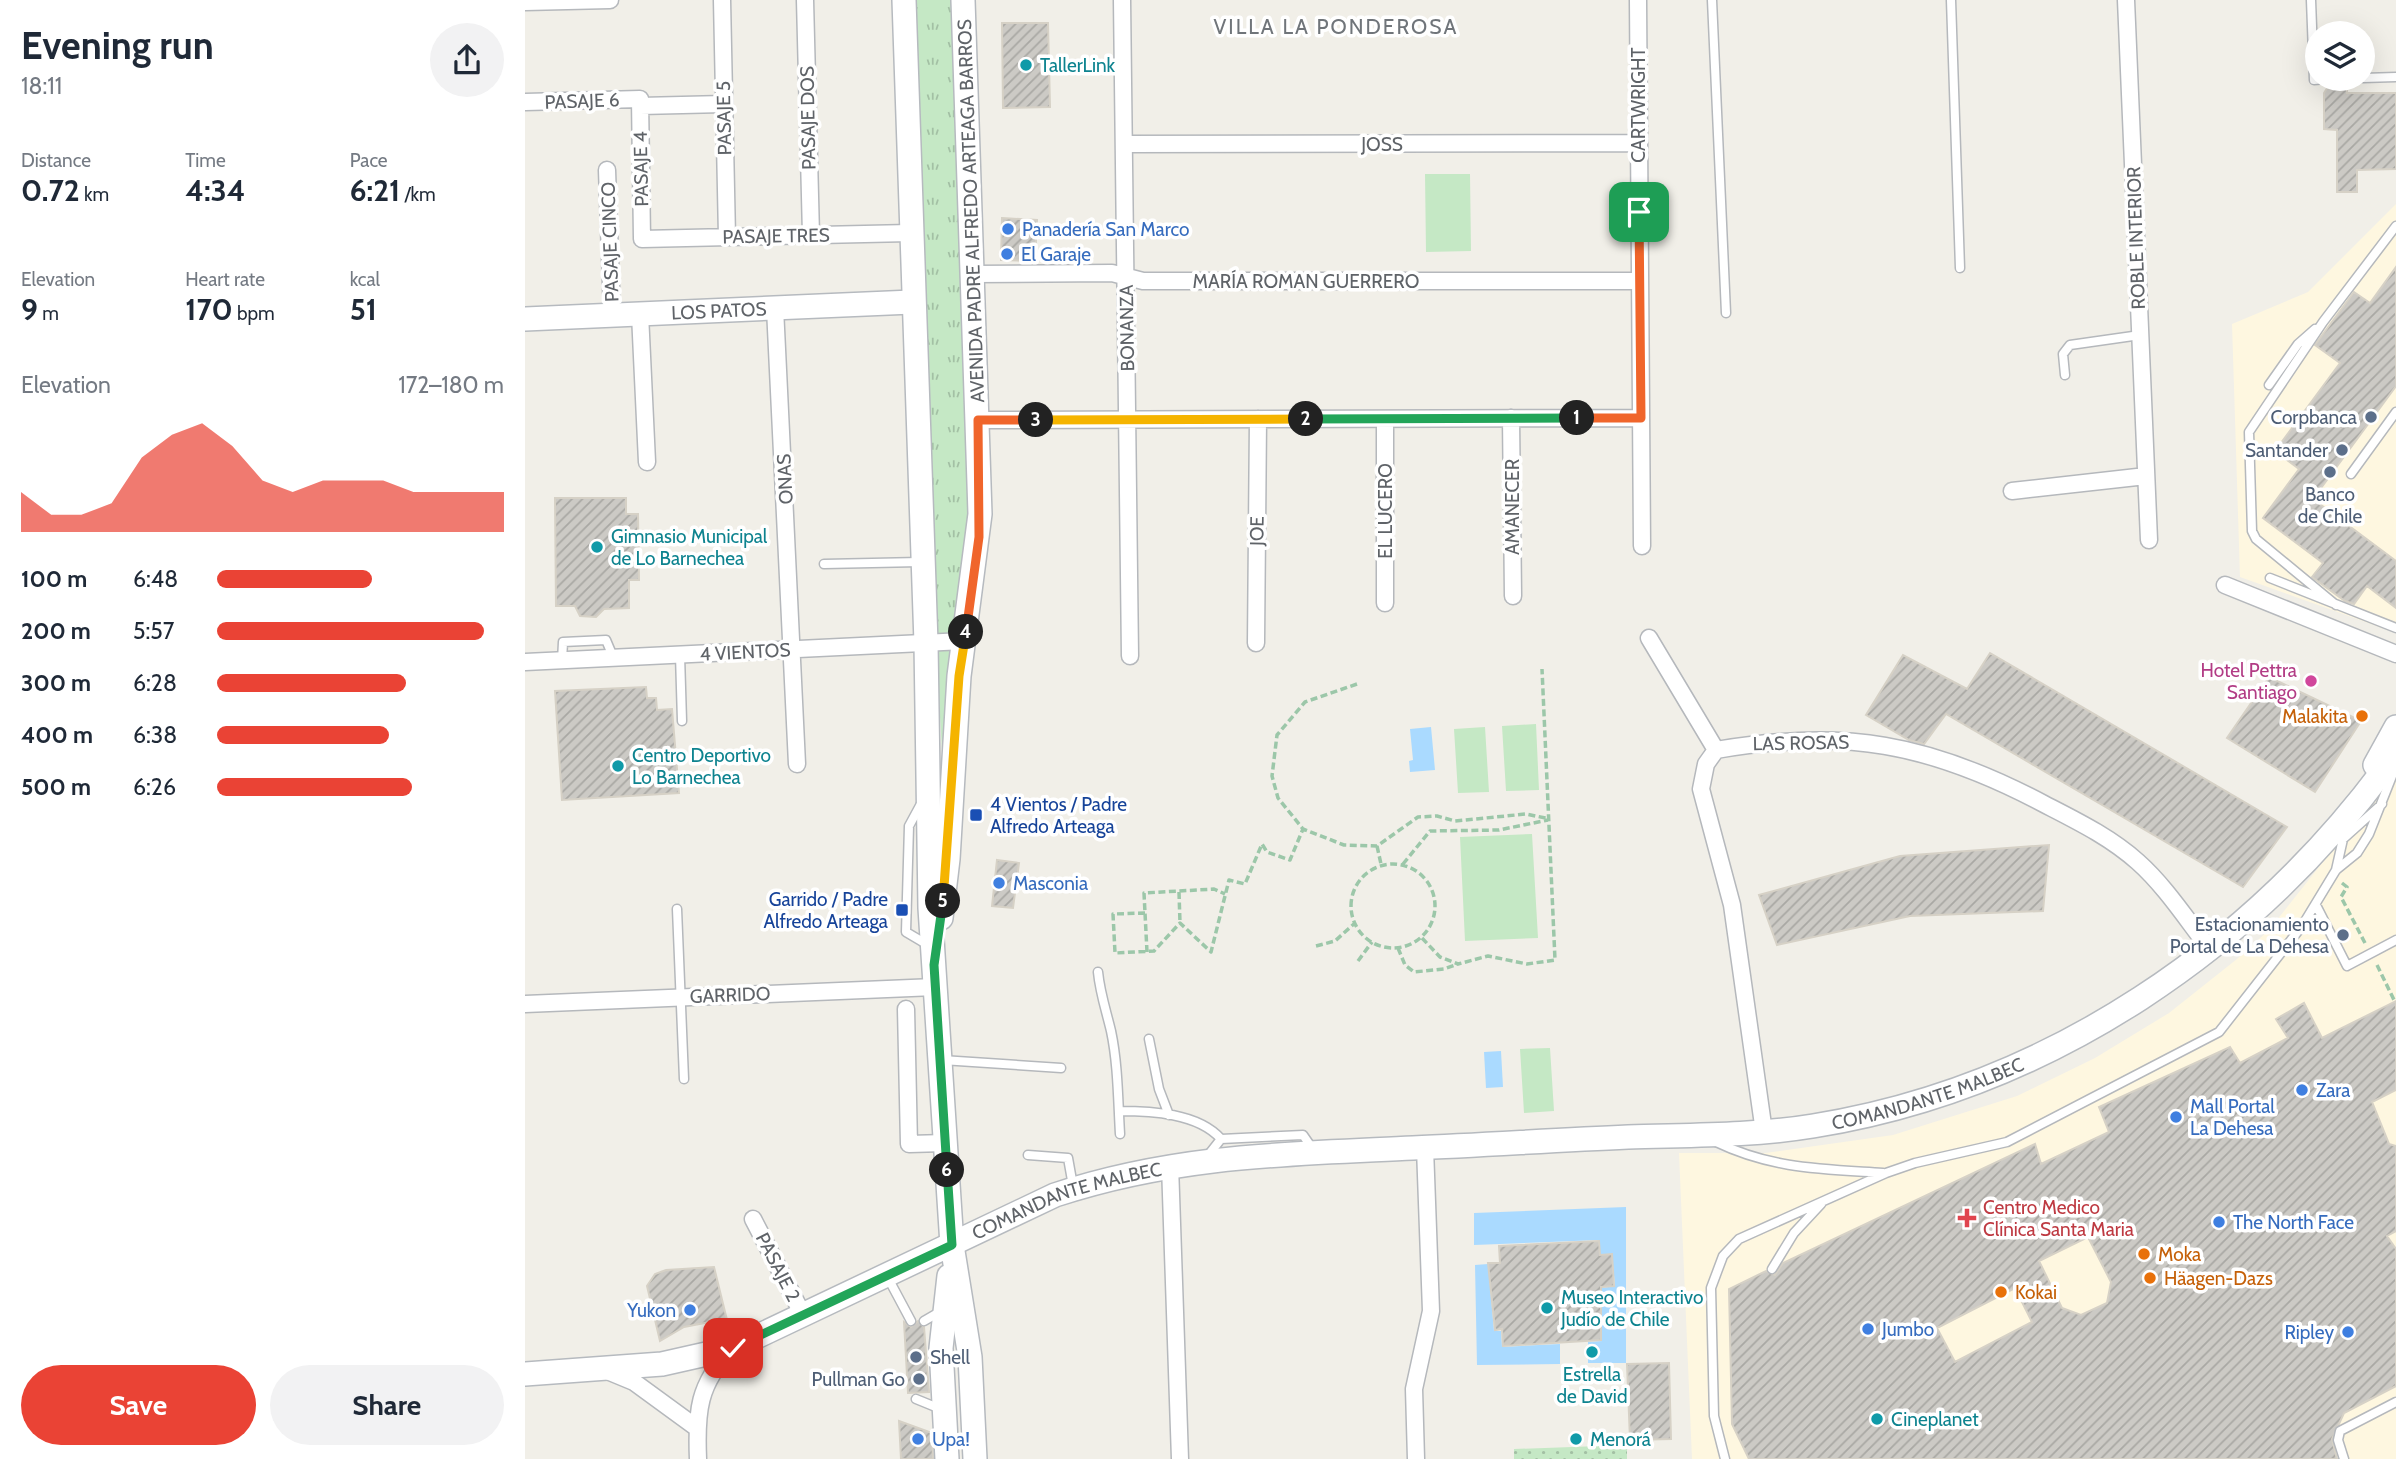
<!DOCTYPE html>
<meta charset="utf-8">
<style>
:root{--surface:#fff;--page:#f2f2f3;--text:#1f2937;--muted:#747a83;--accent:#ea4335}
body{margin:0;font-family:Cabin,sans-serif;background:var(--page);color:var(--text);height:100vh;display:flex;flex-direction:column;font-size:26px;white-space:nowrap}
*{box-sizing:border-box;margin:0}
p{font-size:23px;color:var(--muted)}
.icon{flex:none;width:38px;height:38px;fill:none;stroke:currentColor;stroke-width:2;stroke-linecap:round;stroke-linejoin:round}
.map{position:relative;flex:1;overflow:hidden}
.side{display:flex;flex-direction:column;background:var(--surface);width:525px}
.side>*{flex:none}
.controls{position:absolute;left:1780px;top:21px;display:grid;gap:14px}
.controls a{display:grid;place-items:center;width:70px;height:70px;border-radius:50%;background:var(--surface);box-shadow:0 7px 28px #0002;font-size:35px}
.pin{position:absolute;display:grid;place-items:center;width:60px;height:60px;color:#fff;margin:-30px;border-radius:14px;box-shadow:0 4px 10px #0006}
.km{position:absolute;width:35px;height:35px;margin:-18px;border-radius:50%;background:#222;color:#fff;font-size:19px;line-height:35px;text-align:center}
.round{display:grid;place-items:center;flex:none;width:74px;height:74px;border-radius:37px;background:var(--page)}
.summary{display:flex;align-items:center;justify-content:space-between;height:119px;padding:0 21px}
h1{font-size:38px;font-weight:700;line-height:52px}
.figures{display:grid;grid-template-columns:repeat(3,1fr);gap:10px;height:119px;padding:7px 21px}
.figures div{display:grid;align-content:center}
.figures b{font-size:30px;font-weight:700}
.figures small{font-size:19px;font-weight:400}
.figures p{font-size:19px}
.chart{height:196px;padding:14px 21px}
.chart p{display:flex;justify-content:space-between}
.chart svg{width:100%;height:126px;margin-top:7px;fill:var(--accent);opacity:.7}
.primary-button{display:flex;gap:14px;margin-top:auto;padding:14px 21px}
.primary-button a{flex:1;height:80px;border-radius:42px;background:var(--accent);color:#fff;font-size:28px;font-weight:700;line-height:80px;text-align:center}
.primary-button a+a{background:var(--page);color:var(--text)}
ul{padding:0 21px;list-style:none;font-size:23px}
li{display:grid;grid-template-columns:112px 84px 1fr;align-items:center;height:52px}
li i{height:18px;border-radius:9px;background:var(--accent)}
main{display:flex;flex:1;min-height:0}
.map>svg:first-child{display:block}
.commercial{fill:#fef7e0}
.grass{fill:url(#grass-dots)}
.park{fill:url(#park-tufts)}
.garden{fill:#c5e8c5}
.water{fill:#aadaff}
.building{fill:url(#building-hatch);stroke:#d6d1c6;stroke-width:2;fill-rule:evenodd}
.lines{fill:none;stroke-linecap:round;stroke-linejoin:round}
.lane-casing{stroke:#b5b8bc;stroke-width:11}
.street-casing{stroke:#b5b8bc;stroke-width:19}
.secondary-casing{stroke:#b6babf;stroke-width:26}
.path{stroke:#9cc7a9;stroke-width:3.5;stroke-dasharray:7 3.5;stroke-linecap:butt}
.lane{stroke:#fff;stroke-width:8}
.street{stroke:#fff;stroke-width:16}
.secondary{stroke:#fff;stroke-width:23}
.split-1-casing{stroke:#fff;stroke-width:14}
.split-2-casing{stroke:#fff;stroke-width:14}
.split-3-casing{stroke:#fff;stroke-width:14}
.split-4-casing{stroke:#fff;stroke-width:14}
.split-5-casing{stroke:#fff;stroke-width:14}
.split-6-casing{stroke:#fff;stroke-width:14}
.split-7-casing{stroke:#fff;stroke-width:14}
.split-1{stroke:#f0652b;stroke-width:9}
.split-2{stroke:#22a559;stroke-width:9}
.split-3{stroke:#f5b400;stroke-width:9}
.split-4{stroke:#f0652b;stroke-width:9}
.split-5{stroke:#f5b400;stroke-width:9}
.split-6{stroke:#22a559;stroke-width:9}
.split-7{stroke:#22a559;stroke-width:9}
.culture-dot{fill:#0f9aa8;stroke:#fff;stroke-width:2.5}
.shop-dot{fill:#3f7fe0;stroke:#fff;stroke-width:2.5}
.service-dot{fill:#5c6f8a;stroke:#fff;stroke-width:2.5}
.hotel-dot{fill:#d1479c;stroke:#fff;stroke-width:2.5}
.food-dot{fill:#e8710a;stroke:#fff;stroke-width:2.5}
.transit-dot{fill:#1a4fb4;stroke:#fff;stroke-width:2.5}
.health-dot{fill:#e0444e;stroke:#fff;stroke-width:2.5}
.labels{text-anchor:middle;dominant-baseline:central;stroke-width:7;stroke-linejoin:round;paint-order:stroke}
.culture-label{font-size:19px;fill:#0d838f;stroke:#fff;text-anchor:start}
.street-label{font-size:19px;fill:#5f6368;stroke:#fff}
.shop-label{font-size:19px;fill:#366cbe;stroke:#fff;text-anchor:start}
.service-label{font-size:19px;fill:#4e5e75;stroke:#fff;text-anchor:end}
.hotel-label{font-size:19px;fill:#b23c85;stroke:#fff;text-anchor:end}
.food-label{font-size:19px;fill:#c56008;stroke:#fff;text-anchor:start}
.transit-label{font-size:19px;fill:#164399;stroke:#fff;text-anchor:start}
.health-label{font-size:19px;fill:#be3a42;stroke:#fff;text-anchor:start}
.neighbourhood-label{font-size:21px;letter-spacing:2px;fill:#70757a;stroke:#fff}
</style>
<main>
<section class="side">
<div class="summary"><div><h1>Evening run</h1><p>18:11</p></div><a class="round"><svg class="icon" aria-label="share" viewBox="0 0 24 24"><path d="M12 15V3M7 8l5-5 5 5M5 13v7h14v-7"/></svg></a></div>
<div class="figures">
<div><p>Distance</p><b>0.72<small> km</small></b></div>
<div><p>Time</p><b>4:34</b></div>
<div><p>Pace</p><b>6:21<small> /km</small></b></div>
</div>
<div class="figures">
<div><p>Elevation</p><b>9<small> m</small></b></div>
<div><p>Heart rate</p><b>170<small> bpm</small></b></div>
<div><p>kcal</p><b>51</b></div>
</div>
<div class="chart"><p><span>Elevation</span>172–180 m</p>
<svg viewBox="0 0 160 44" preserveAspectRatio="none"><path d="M0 44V30L10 38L20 38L30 34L40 18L50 10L60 6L70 14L80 26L90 30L100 26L110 26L120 26L130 30L140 30L150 30L160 30V44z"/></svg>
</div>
<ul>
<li><b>100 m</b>6:48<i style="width:54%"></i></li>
<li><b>200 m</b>5:57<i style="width:93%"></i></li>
<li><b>300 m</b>6:28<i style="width:66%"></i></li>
<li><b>400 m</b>6:38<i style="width:60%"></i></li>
<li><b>500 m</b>6:26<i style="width:68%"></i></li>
</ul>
<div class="primary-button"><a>Save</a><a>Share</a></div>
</section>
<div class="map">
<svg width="1871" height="1459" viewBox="0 0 1871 1459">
<defs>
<pattern id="grass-dots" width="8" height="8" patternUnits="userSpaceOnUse" patternTransform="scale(1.75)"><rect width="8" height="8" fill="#c5e8c5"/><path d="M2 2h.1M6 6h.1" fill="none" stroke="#a3c0a4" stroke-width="1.8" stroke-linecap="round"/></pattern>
<pattern id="park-tufts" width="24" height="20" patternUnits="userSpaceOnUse" patternTransform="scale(1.75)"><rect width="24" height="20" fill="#c5e8c5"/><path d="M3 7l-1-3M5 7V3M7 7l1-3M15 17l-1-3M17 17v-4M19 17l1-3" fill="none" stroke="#a3c0a4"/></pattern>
<pattern id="building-hatch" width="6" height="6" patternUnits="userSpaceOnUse" patternTransform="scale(1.75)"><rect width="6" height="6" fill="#cccac5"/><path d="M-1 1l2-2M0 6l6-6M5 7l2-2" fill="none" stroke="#a9a8a4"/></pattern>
</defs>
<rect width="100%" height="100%" fill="#f1efe8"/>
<path class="commercial" d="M1871,204V633L1715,577L1707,324L1783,292Z
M1871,770V1459H1167L1154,1153H1240L1368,1135L1492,1096L1570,1058L1644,1013L1712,959L1744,930Z"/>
<path class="grass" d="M1102,1445V1459H989V1449Z"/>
<path class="park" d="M388,0H429L445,564L419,784L405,548Z"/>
<path class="garden" d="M900,174H945L946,251L901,252Z
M1011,724L1014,790L981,791L977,726Z
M960,727L964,792L933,793L929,729Z
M1007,834L1013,938L940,941L935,837Z
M1025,1048L1029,1111L999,1113L995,1049Z"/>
<path class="water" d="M906,727L910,770L885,772L884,761L888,760L885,729Z
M976,1051L978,1087L961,1088L959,1052Z
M1101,1207V1363H1063V1342L1077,1341V1288L1090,1286L1087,1254L1075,1255L1074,1240L949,1245V1213Z
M963,1264L969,1331H976L977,1347L1035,1344V1364L952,1365L950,1265Z"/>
<path class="building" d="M477,23H523L525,107L478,108Z
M1808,79H1815L1822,86V93H1871V169L1832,170V192H1812V130L1799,129V93Z
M477,218L512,220L510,261L476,260Z
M1871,267V386L1788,499L1871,561V608L1842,586L1829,604L1820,601L1787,577L1798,563L1738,518L1774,469L1750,451L1815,363L1790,345L1829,292L1845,303Z
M30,498H101V514H113L114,580H104V608L79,609L71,617L55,616L50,606H31Z
M1465,653L1762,827L1718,887L1421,714L1399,744L1384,740L1341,715L1378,655L1442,689Z
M1744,677L1836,721L1790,792L1702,738Z
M121,687L122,698H131L132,710L147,709L154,793L37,800L30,691Z
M1524,845L1518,911L1385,916L1252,945L1234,895L1375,856Z
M472,860L494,863L488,908L467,906Z
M1871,1001V1090L1847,1102L1864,1144L1871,1146V1231L1862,1236L1871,1249V1386L1819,1413L1807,1439L1812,1459H1224L1207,1424L1204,1289L1241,1271L1250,1275L1258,1263L1510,1144L1516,1164L1584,1132L1574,1107L1705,1047L1715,1063L1763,1038L1751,1019L1779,1003L1797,1038ZM1563,1237L1586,1282L1582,1303L1556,1315L1537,1308L1514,1261ZM1490,1288L1507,1322L1430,1362L1412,1328Z
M1074,1241L1075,1255L1087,1254L1089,1286L1076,1287V1340L978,1346L977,1329L970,1330L963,1263H975L974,1246Z
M189,1267L203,1324L185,1322L159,1327L135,1341L122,1286L130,1274L141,1270Z
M393,1321L399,1327L404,1392L383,1393L379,1322L386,1327Z
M1144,1363L1146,1439L1105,1440L1102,1364Z
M374,1421L407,1433L408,1459H376Z"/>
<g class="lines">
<g class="lane-casing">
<path id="lane" d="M1187,0L1201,313
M1426,0L1435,268
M1786,0L1789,80L1801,79
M1838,78L1871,77
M1821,79H1826
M1540,375L1538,354L1545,345L1615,335
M1744,385L1773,344L1790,329
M1826,474L1871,412
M299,564L395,562
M1745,578L1871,628
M1811,605L1731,539L1727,531L1724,432L1798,322L1871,226
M155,655L157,721
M37,661L38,642L81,640L89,659
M397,802L384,826L381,932L403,945
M1811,870L1818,839L1857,804
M1791,905L1822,966L1871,940
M152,909L159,1079
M573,972C575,993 581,1010 586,1031C593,1064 593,1100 595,1134
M624,1039L634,1089L644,1115
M417,1060L536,1068
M594,1111C626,1111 673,1113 696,1139L681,1158
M696,1139L778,1135L787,1148
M1191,1142C1247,1169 1297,1169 1358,1173
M503,1155L543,1158L548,1186
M1247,1269L1269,1233L1296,1204
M363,1278L386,1321
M399,1321L418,1310
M391,1399L418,1410
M1200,1459L1189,1416L1186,1288L1198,1256L1214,1239L1361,1173L1390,1163L1482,1142L1694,1032L1777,926L1811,870L1832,853L1844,834L1871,766
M1819,1459L1813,1440L1815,1431L1871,1402"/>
</g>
<g class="street-casing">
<path id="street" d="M197,0L202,237
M280,0L286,235
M597,0L605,656
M1113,0L1117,546
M1601,0L1624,540
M0,2L85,0
M0,102L115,99L117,239L385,233
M115,106L199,104
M600,144L1114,143
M82,170L87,315
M448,274L587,273L618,281H1115
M250,308L272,764
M115,314L122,462
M986,418L988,596
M453,420L1116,418
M1487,491L1621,476
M1700,585L1871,654
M860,603V419
M1124,638L1191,750
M731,643L733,419
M0,662L439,641
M0,1004L410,987
M381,1009L384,1144L420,1143
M1239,1132L1207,905L1176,789L1181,764L1191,750C1319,728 1404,743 1519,804C1552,821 1585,837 1613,862C1640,886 1662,920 1684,948
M645,1165L655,1459
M228,1219L278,1315
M80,1370L109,1382L172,1428
M173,1459C171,1412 173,1384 207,1349
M891,1459L889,1389L906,1311L900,1148"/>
</g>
<g class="secondary-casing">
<g id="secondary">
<path d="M379,0L401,643L405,908L427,1245L445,1357L450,1459"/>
<path id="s1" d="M0,319L387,302"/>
<path d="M1850,765L1871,727"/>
<path d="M416,918L423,859L434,676L455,514L438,0"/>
<path id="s2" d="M0,1374L137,1364L208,1348L530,1195C651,1155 763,1154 888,1148C960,1145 1031,1140 1103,1137C1164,1135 1227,1136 1288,1126C1524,1088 1732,947 1871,753"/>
<path d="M422,1459L416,1348L424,1276"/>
</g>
</g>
<path class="path" d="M832,684L780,702L752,735L747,776L753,798L778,829L819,845L852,846L893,817L912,816L930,821L1001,814L1025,819
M852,846L856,864
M826 906a42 42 0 1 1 84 0a42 42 0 1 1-84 0Z
M878,864L905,831L974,830L1023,820
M1817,883L1822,887L1816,897L1840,943
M654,892L655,923
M620,913L588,914L590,953L629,951L655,923L686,952L704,880L720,884L737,844L742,852L765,860L778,829
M897,938L915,957L933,964L963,956L1002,964L1030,960L1017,669
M791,946L810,941L830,923
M873,948L880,965L889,972L919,969L933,964
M622,952L619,893L689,889L700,894
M833,961L847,942
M1852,965L1870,1002"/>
<use href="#lane" class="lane"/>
<use href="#street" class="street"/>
<use href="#secondary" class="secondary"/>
</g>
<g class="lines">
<g class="split-1-casing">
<path id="split-1" d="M1052,418H1116L1114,212"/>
</g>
<g class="split-2-casing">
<path id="split-2" d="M781,419L1052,418"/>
</g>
<g class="split-3-casing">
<path id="split-3" d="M511,420L781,419"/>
</g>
<g class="split-4-casing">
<path id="split-4" d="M441,632L454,537L453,420H511"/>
</g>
<g class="split-5-casing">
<path id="split-5" d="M418,901L434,676L441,632"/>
</g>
<g class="split-6-casing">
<path id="split-6" d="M418,901L409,965L422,1170"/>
</g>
<g class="split-7-casing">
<path id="split-7" d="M208,1348L427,1245L422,1170"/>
</g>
<use href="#split-1" class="split-1"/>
<use href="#split-2" class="split-2"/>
<use href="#split-3" class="split-3"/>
<use href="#split-4" class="split-4"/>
<use href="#split-5" class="split-5"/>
<use href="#split-6" class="split-6"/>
<use href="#split-7" class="split-7"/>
</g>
<g class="culture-dot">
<circle cx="501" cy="65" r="7"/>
<circle cx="72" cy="547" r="7"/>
<circle cx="93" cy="766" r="7"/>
<circle cx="1022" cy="1308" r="7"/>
<circle cx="1067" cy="1352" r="7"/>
<circle cx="1352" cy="1419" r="7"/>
<circle cx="1051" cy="1439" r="7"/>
</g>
<g class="shop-dot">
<circle cx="483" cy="229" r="7"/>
<circle cx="482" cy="254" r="7"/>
<circle cx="474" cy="883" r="7"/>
<circle cx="1777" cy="1090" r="7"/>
<circle cx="1651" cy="1117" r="7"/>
<circle cx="1694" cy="1222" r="7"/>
<circle cx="165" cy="1310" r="7"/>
<circle cx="1343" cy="1329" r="7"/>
<circle cx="1823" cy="1332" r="7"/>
<circle cx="393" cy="1439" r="7"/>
</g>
<g class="service-dot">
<circle cx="1846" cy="417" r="7"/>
<circle cx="1817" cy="450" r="7"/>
<circle cx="1805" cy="472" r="7"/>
<circle cx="1818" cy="935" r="7"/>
<circle cx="391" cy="1357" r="7"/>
<circle cx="394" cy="1379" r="7"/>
</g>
<circle class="hotel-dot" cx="1786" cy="681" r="7"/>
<g class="food-dot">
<circle cx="1837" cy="716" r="7"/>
<circle cx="1619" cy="1254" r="7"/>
<circle cx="1625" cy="1278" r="7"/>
<circle cx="1476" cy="1292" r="7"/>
</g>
<g class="transit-dot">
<rect x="444" y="808" width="14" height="14" rx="3.5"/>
<rect x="370" y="903" width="14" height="14" rx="3.5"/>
</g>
<path class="health-dot" d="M1438.5 1207.5h7v7h7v7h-7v7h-7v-7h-7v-7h7z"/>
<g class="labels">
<g class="culture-label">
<text x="515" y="65">TallerLink</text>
<text x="86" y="536">Gimnasio Municipal<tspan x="86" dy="22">de Lo Barnechea</tspan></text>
<text x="107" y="755">Centro Deportivo<tspan x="107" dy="22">Lo Barnechea</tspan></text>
<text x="1036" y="1297">Museo Interactivo<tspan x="1036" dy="22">Judío de Chile</tspan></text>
<text x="1067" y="1374" text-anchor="middle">Estrella<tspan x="1067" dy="22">de David</tspan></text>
<text x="1366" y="1419">Cineplanet</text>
<text x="1065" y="1439">Menorá</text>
</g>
<g class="street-label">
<text transform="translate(57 101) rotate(-2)">PASAJE 6</text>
<text transform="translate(1113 105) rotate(-90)">CARTWRIGHT</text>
<text transform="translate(199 118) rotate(-91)">PASAJE 5</text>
<text transform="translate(283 118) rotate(-91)">PASAJE DOS</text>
<text x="857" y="144">JOSS</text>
<text transform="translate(116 169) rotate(-91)">PASAJE 4</text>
<text transform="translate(446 211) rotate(-92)">AVENIDA PADRE ALFREDO ARTEAGA BARROS</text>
<text transform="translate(251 236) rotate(-1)">PASAJE TRES</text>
<text transform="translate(1611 238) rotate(-92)">ROBLE INTERIOR</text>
<text transform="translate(85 242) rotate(-92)">PASAJE CINCO</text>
<text x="781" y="281">MARÍA ROMAN GUERRERO</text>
<text stroke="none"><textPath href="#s1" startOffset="194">LOS PATOS</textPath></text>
<text transform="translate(602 328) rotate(-91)">BONANZA</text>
<text transform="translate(260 479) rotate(-93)">ONAS</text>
<text transform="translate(987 507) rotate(-90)">AMANECER</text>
<text transform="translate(860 511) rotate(-90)">EL LUCERO</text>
<text transform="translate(732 531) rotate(-89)">JOE</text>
<text transform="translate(220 652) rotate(-3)">4 VIENTOS</text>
<text transform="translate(1276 743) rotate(-1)">LAS ROSAS</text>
<text transform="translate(205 995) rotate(-2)">GARRIDO</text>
<text stroke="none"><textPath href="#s2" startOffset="1449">COMANDANTE MALBEC</textPath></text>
<text stroke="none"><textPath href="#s2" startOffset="576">COMANDANTE MALBEC</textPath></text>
<text transform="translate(253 1267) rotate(63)">PASAJE 2</text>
</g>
<g class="shop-label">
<text x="497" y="229">Panadería San Marco</text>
<text x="496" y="254">El Garaje</text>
<text x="488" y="883">Masconia</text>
<text x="1791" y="1090">Zara</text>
<text x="1665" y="1106">Mall Portal<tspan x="1665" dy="22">La Dehesa</tspan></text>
<text x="1708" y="1222">The North Face</text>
<text x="151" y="1310" text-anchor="end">Yukon</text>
<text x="1357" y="1329">Jumbo</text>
<text x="1809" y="1332" text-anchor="end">Ripley</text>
<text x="407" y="1439">Upa!</text>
</g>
<g class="service-label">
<text x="1832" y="417">Corpbanca</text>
<text x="1803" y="450">Santander</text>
<text x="1805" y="494" text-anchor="middle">Banco<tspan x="1805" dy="22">de Chile</tspan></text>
<text x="1804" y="924">Estacionamiento<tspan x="1804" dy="22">Portal de La Dehesa</tspan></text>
<text x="405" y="1357" text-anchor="start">Shell</text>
<text x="380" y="1379">Pullman Go</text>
</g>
<g class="hotel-label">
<text x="1772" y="670">Hotel Pettra<tspan x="1772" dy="22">Santiago</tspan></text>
</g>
<g class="food-label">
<text x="1823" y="716" text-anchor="end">Malakita</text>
<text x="1633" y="1254">Moka</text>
<text x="1639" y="1278">Häagen-Dazs</text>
<text x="1490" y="1292">Kokai</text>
</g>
<g class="transit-label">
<text x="465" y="804">4 Vientos / Padre<tspan x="465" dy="22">Alfredo Arteaga</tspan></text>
<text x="363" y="899" text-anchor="end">Garrido / Padre<tspan x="363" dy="22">Alfredo Arteaga</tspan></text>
</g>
<g class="health-label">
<text x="1458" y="1207">Centro Medico<tspan x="1458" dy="22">Clínica Santa Maria</tspan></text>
</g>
<g class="neighbourhood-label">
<text x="811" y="26">VILLA LA PONDEROSA</text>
</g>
</g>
</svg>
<div class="controls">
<a><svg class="icon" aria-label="layers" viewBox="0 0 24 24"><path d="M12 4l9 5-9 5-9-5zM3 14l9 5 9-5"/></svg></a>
</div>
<div class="pin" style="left:1114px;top:212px;background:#1e9e55"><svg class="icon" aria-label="arrive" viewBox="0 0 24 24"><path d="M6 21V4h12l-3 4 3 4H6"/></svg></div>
<div class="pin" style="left:208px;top:1348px;background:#d93025"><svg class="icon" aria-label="check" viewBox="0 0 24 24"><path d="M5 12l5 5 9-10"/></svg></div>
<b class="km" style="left:1052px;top:418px">1</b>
<b class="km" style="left:781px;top:419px">2</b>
<b class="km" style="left:511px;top:420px">3</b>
<b class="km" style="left:441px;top:632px">4</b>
<b class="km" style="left:418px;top:901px">5</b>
<b class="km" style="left:422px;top:1170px">6</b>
</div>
</main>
